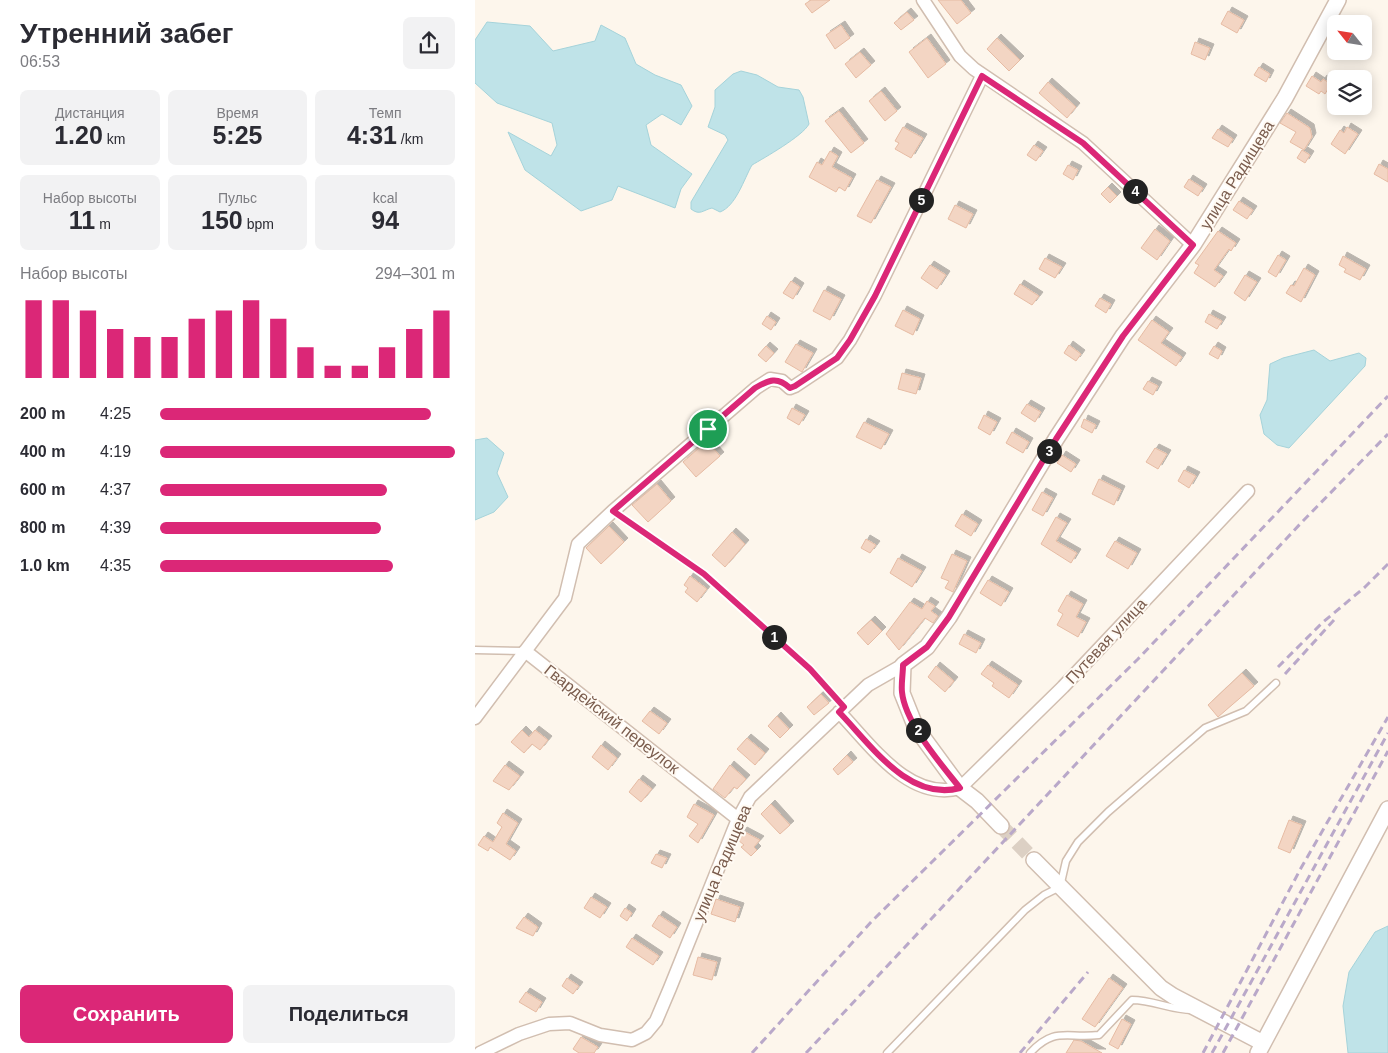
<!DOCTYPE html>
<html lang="ru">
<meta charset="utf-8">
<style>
:root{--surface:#fff;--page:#f2f2f3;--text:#2b2b33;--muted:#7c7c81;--accent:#db2777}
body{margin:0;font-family:Helvetica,sans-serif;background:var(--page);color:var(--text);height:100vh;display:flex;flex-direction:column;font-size:19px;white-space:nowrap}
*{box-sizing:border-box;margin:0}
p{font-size:16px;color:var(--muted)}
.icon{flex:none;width:28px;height:28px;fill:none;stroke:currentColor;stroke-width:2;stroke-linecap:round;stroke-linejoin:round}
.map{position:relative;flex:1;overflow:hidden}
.sheet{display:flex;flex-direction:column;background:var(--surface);width:475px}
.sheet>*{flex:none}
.needle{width:32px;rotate:300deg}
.tools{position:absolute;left:852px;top:15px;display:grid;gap:10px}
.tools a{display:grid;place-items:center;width:45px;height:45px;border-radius:8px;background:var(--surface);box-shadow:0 2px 12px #0003;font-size:25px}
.pin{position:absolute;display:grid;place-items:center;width:42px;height:42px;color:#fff;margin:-21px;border:2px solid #fff;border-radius:50%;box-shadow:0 1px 5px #0007}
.km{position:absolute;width:25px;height:25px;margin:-12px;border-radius:50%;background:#222;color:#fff;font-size:14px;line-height:25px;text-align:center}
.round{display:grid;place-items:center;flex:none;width:52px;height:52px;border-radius:8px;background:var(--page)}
.overview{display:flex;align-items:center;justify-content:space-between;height:85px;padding:0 20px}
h1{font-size:28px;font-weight:700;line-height:38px}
.metrics{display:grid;grid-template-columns:repeat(3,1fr);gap:8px;height:85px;padding:5px 20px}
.metrics div{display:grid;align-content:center;border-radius:8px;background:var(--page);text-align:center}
.metrics b{font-size:25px;font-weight:700}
.metrics small{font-size:14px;font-weight:400}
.metrics p{font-size:14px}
.chart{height:140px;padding:10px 20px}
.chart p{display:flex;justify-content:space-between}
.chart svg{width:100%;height:90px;margin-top:5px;stroke:var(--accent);stroke-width:6}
.primary-button{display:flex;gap:10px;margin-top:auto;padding:10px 20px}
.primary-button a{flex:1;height:58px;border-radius:8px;background:var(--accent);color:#fff;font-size:20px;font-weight:700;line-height:58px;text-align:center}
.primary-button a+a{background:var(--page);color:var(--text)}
ul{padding:0 20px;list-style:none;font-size:16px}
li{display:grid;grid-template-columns:80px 60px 1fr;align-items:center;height:38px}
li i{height:12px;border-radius:6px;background:var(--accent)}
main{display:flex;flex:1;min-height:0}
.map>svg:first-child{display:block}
.water{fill:#bfe3e8;stroke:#a5d3da}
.building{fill:#f3d5c3;stroke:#e6bba3;filter:url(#shadow)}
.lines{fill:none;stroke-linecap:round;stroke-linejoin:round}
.tertiary-tunnel{stroke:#dcd0c4;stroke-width:15;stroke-dasharray:15 8;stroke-linecap:butt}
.service-casing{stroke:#d1beb0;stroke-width:9}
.minor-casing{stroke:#d1beb0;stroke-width:15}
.tertiary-casing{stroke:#d1beb0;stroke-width:18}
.service{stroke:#fff;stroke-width:6}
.minor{stroke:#fff;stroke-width:12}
.tertiary{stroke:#fff;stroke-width:15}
.rail{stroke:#b9a8c9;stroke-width:3;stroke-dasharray:8 5;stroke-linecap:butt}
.route-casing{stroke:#fff;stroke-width:10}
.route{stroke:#db2777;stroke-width:6}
.labels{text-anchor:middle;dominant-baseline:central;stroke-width:4;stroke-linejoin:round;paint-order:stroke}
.street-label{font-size:16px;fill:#7a5c4d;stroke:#fffaf3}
</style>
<main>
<section class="sheet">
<div class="overview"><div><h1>Утренний забег</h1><p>06:53</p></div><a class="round"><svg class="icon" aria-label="share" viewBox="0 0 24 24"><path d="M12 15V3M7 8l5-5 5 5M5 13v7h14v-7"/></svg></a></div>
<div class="metrics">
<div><p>Дистанция</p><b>1.20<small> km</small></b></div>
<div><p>Время</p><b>5:25</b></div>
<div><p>Темп</p><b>4:31<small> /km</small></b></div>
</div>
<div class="metrics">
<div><p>Набор высоты</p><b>11<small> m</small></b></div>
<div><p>Пульс</p><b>150<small> bpm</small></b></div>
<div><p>kcal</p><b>94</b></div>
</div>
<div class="chart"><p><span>Набор высоты</span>294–301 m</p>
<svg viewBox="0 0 160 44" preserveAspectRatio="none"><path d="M5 44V6M15 44V6M25 44V11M35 44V20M45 44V24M55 44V24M65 44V15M75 44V11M85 44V6M95 44V15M105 44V29M115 44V38M125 44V38M135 44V29M145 44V20M155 44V11"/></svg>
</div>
<ul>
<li><b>200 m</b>4:25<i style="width:92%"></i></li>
<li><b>400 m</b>4:19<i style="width:100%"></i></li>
<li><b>600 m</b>4:37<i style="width:77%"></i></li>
<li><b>800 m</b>4:39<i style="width:75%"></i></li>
<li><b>1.0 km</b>4:35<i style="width:79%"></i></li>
</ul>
<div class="primary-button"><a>Сохранить</a><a>Поделиться</a></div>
</section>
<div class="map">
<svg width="913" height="1053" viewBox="0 0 913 1053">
<defs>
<filter id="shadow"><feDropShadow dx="4" dy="-4" stdDeviation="0" flood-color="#0004"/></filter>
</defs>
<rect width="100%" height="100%" fill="#fdf6ec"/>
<path class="water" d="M12,22L55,26L78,51L120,41L126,25L150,38L161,64L180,75L206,85L217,106L206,125L187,114L171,125L176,145L217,174L206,189L200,208L143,186L137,200L106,211L50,170L33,132L76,156L82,145L77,123L22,103L0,83V40Z
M266,71L282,75L303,87L324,90L328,97L334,124C328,136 289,158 277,165C269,179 261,206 245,212L237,208C228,210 225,216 216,209V202L253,140L250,135L233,127L240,107V90L258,74Z
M839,350L855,361L884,353L891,358L890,366L814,448L802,445L789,434L785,415L792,400L795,364L808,358Z
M12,438L29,453L22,473L33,497L19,512L0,520V440Z
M913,926V1053H873L868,1006L874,972L900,932Z"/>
<path class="building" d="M336,0H355L337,13L330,4Z
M463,0H486L496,13L482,24Z
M753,11L769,20L762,33L746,24Z
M432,12L439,20L426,30L419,23Z
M366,25L375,38L360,49L351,35Z
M452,38L471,64L453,78L434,52Z
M522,38L545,60L534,71L512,49Z
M720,42L735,48L730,60L716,54Z
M385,52L396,65L381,78L370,64Z
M784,67L795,74L791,82L779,75Z
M837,76L846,82L848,79L856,84L850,94L846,91L844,94L831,86Z
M573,82L601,107L592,118L564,93Z
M406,91L422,111L410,121L394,101Z
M364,111L389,143L376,153L350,121Z
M812,113L835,128L837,137L829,150L815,142L821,132L805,123Z
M428,127L448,138L436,158L420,149L424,143L420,141Z
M872,127L883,134L870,154L856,144L865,130L869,133Z
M743,129L758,139L753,147L737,138Z
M559,145L568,151L561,161L552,155Z
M827,150L835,155L830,163L822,158Z
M355,151L363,156L357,167L377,178L370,191L364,187L361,192L334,177L342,162L347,165Z
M904,164L913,169V182L899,174Z
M593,165L603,170L598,180L588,174Z
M714,179L728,188L723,196L709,187Z
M402,180L416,187L396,223L382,216Z
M633,187L642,196L635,203L626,194Z
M764,201L778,210L772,219L758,210Z
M480,205L498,214L491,228L473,219Z
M680,229L695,241L682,260L666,248Z
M743,231L761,243L756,251L754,249L739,270L748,276L740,287L719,273L724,265L720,263Z
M803,255L811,260L801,277L793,272Z
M868,256L891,269L885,280L869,272L871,269L864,265Z
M570,258L587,267L580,278L564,269Z
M455,265L471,275L462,289L446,278Z
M829,268L840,275L826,302L811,293L816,285L819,286Z
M770,275L782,282L770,301L759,293Z
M316,281L325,287L318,299L308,293Z
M545,284L564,296L557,305L539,294Z
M349,290L366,299L355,320L338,311Z
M625,298L636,304L631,313L620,306Z
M428,310L445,319L438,335L420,326Z
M734,314L747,321L742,329L730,322Z
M292,316L301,322L296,330L287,324Z
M677,320L694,332L686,343L707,357L701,366L663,340Z
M321,344L338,353L327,372L310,362Z
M594,345L606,354L601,361L589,353Z
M291,346L299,353L291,362L283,355Z
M739,346L747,351L743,359L734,354Z
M427,373L446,378L441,394L423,389Z
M673,381L683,386L678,395L668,389Z
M552,404L566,412L560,422L546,413Z
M317,408L330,415L324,425L312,418Z
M509,415L522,422L515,435L503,428Z
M609,419L621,425L617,433L606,427Z
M389,422L414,434L406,449L381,437Z
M537,432L554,442L548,453L531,443Z
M232,441L245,456L221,477L208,462Z
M680,448L692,454L683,469L671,462Z
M587,455L601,464L596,472L582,463Z
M709,470L721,476L714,488L703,481Z
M624,479L646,490L639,505L617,494Z
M182,484L196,501L173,522L157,505Z
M567,492L578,498L568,516L557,510Z
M487,514L503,524L496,536L480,526Z
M581,517L592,523L581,541L602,553L596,563L566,544Z
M134,526L149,542L126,564L111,548Z
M257,532L270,544L250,567L237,555Z
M391,539L401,545L395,553L386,548Z
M640,541L662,553L653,569L631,556Z
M477,554L492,561L478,592L470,588L474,581L466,578Z
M423,558L447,571L437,587L415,573Z
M215,576L232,589L222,602L210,592L213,588L209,585Z
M513,580L534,592L526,606L505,593Z
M592,595L608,604L601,617L611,622L603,637L582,625L588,614L583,611Z
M452,601L460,606L456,611L463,616L458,623L450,618L424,650L411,634L435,602L447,609Z
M396,620L407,631L393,645L382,633Z
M489,634L506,643L501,653L484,644Z
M513,665L543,685L534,698L517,686L519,683L506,674Z
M461,666L479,681L470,692L453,677Z
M767,673L779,686L743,717L733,705Z
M346,694L354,703L339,715L332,707Z
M175,711L192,723L184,734L167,721Z
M302,716L314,729L305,738L293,726Z
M47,730L54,737L60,730L73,740L65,750L57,744L49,753L36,742Z
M272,738L290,753L280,765L262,749Z
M126,745L142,758L133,770L117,757Z
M372,755L378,762L363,775L358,769Z
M30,765L45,776L34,790L18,781Z
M255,765L271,779L262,789L259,787L250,798L238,789Z
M164,779L177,789L166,802L154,792Z
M219,804L239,815L223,843L214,836L223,824L212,817Z
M296,804L315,825L305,834L286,814Z
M28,813L43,823L31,844L41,851L35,860L15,847L13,851L3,845L9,836L18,842L27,827L22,823Z
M814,820L827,825L815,853L803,848Z
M268,831L285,840L279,847L282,850L276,856L266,847L269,845L263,840Z
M181,854L192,858L187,868L176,863Z
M116,897L132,907L125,918L109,908Z
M241,899L265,907L260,922L236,914Z
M150,908L157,913L152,921L145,916Z
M184,915L202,927L195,938L177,926Z
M49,917L63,927L58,936L41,928Z
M157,938L184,956L178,965L151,947Z
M223,957L242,962L237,980L218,975Z
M92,978L104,986L98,994L87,986Z
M634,978L648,988L620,1027L607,1019Z
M51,992L67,1002L61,1012L44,1002Z
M647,1019L656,1024L643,1049L634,1044Z
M106,1037L123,1047L119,1053H104L98,1049Z
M599,1040L606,1041L627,1053H591Z"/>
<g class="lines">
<path class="tertiary-tunnel" d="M526,826L559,860"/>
<g class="service-casing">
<path id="service" d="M138,511L229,574L335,669L369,707
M0,650L50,651
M412,1053L550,910L569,895L585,887L591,861L603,842L633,812L730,728L771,711L801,683
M555,1053C580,1026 592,1039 624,1035L657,1000C678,1000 696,1010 717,1010"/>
</g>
<g class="minor-casing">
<path id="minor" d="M448,0L485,56L499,69L608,143L718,245
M50,651L263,819
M364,712C396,745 434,802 485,788L588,687L773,491
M0,718L90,598L103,544L138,511L281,388L295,379L307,381L315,388L320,386L362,358L375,340L400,295L507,76
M5,1053L44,1034L74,1024L95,1023L125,1035L157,1040L171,1033L181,1021L195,988L263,819L275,797L393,685L428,665"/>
</g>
<g class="tertiary-casing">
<path id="tertiary" d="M526,826L502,801L485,788L441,728L427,693L428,665L452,647L474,617L581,439L648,336L718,245L810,98L863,0
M559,860L686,988L698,996L788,1043
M783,1053L913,809"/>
</g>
<use href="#service" class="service"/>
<use href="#minor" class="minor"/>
<use href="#tertiary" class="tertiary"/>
<path class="rail" d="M803,667L847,623L890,587L913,564
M810,674L859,620
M277,1053L397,921L663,659L913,396
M331,1053L826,523L913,434
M545,1053L613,972
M728,1053L826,868L913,717
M737,1053L913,733
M748,1053L913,751"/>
</g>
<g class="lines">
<g class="route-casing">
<path id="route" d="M507,76L608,143L718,245L648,336L581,439L474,617L452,647L428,665C428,674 426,684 427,692C430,723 466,764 485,788C434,802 396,745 364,712L369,707L335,669L229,574L138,511L280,388C294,380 302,376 315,388L320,386L362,358L375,340L400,296Z"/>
</g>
<use href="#route" class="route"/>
</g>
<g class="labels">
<g class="street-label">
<text transform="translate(762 175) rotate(-58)">улица Радищева</text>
<text transform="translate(631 641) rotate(-47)">Путевая улица</text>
<text transform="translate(137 719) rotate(38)">Гвардейский переулок</text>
<text transform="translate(247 863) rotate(-67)">улица Радищева</text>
</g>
</g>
</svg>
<div class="tools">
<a><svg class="needle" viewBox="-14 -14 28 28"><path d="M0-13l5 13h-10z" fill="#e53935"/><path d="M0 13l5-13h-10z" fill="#7c7c81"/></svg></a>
<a><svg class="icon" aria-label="layers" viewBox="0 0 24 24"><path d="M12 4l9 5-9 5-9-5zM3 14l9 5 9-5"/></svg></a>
</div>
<div class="pin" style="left:233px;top:429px;background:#1e9e55"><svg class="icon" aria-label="arrive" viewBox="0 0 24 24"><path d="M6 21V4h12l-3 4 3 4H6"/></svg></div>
<b class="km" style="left:299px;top:637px">1</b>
<b class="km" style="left:443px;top:730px">2</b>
<b class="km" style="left:574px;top:451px">3</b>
<b class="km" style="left:660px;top:191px">4</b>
<b class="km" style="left:446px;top:200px">5</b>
</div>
</main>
